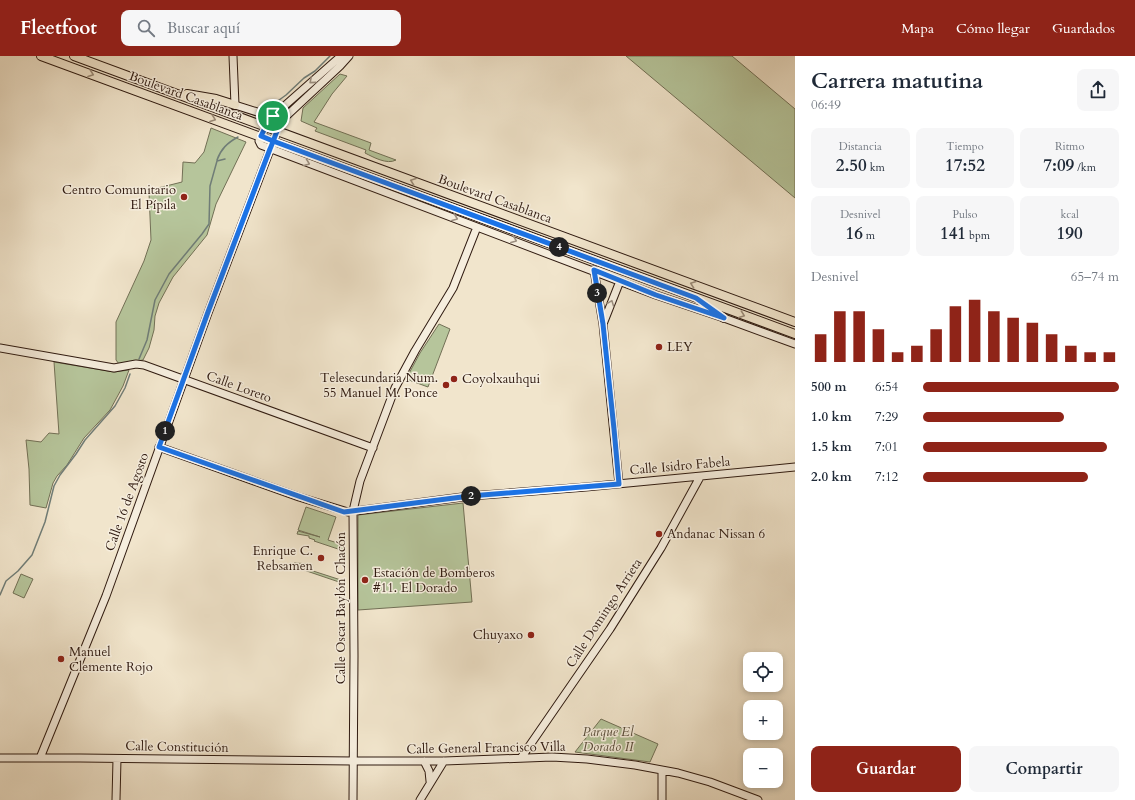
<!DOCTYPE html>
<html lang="es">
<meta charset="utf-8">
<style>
:root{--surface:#fff;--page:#f6f6f7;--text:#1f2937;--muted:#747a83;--accent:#8f2418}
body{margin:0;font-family:Cardo,serif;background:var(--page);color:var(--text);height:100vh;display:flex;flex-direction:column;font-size:15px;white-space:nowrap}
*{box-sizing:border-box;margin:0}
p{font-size:13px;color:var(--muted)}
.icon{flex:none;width:22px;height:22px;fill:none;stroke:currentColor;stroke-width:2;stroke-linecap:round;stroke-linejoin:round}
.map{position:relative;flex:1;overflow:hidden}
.panel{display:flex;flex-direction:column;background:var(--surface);width:340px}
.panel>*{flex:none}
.controls{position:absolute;left:743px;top:596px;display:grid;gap:8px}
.controls a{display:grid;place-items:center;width:40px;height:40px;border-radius:8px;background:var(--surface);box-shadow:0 2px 6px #0003;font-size:20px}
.pin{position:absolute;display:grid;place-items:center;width:34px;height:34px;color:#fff;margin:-17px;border:2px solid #fff;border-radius:50%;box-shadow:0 1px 4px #0007}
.km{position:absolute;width:20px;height:20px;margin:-10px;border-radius:50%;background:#222;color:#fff;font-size:11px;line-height:20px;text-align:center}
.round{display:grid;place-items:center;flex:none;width:42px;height:42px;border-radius:8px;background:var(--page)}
.summary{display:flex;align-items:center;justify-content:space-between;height:68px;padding:0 16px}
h1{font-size:22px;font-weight:600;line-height:30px}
.figures{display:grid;grid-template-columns:repeat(3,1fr);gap:6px;height:68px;padding:4px 16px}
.figures div{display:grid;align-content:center;border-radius:8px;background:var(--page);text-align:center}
.figures b{font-size:17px;font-weight:600}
.figures small{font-size:11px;font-weight:400}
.figures p{font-size:11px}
.chart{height:112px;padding:8px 16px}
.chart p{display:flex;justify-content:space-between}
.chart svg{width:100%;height:72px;margin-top:4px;stroke:var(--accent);stroke-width:6}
.button{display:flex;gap:8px;margin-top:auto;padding:8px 16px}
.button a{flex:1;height:46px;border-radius:8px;background:var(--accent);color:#fff;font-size:16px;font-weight:600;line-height:46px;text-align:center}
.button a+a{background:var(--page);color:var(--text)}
ul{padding:0 16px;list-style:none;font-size:13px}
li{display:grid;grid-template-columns:64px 48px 1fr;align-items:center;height:30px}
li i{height:10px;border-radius:5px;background:var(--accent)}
header{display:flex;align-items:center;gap:24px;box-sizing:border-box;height:56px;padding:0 20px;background:var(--accent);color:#fff}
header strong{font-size:19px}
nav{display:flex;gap:22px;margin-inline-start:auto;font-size:14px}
.search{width:280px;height:36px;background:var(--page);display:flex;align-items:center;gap:10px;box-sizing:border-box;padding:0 14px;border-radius:8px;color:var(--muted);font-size:15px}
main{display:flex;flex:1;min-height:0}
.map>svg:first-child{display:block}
.green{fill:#b6c59b;stroke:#727056}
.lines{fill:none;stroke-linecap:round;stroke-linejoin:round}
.stream{stroke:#707d77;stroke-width:1.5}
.secondary-casing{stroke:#2f1a10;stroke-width:9}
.primary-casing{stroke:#2f1a10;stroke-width:10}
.secondary{stroke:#f6eede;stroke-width:7}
.primary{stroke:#f1e5cc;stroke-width:8}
.oneway{stroke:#9a8a77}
.oneway2{stroke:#9c8f81}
.route-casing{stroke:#fff;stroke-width:8}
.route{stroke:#1a73e8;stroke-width:5}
.poi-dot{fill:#8f2418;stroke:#f6eede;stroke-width:1.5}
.labels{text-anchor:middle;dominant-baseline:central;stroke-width:3;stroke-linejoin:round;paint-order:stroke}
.street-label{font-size:13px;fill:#2f1a10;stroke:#f6eede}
.poi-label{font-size:13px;fill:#2f1a10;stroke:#f6eede;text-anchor:start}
.park-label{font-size:13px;font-style:italic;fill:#584d3a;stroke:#f6eede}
</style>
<header>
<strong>Fleetfoot</strong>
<div class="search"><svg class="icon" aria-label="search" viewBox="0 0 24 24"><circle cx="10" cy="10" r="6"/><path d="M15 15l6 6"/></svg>Buscar aquí</div>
<nav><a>Mapa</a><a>Cómo llegar</a><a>Guardados</a></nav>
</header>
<main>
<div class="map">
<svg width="795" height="744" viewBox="0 0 795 744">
<rect width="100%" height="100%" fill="#f1e5cc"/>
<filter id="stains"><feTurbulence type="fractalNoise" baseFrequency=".005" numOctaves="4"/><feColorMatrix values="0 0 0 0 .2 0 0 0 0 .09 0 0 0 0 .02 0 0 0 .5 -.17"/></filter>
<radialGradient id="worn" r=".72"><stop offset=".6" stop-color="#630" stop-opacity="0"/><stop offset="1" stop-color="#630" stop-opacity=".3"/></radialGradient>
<path class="green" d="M626,0H732L795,53V142Z
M340,18L347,20L332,38L314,66L371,87L369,94L396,104C387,109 373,101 365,97L366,94L315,75L317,72L301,65L303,52Z
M211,72L246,86L216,148L207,179L173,221L159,247L155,260L154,274L149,292L143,304L119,308L116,304V266L144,205L151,184L149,137L154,133L182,126L183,106L195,107L204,96Z
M439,268L450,273L428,331L406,323L420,297Z
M54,306L114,316L129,314L123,330L110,354L84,382L67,409L57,420L53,427L46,452L30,449L29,413L26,384L41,386L49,377L59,378Z
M463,447L472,546L358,554V459Z
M306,451L336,461L328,484L344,489V495L314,485L315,484L309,482V480L297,478L298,475L320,481L298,474Z
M294,507L312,508L310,514L344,525L339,526L292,510Z
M21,518L33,523L24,542L13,537Z
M601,663L658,688L650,706L575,696Z"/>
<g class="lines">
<path class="stream" d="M275,47L286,39L304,22L315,15L330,0
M217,104C221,93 227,87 238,81
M139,303L147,284L155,244L169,218L202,178L209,168L210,130L217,105L225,103
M0,539L6,525L18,515L32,499L45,466L54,430L60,419L76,398L85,384L115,350L125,332L130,318"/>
<g class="secondary-casing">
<path id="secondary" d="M233,0L235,49L276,62
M341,0L273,60C266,68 263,76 259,85L261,89L656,239L724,262L795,288
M594,214L603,268L619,428
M603,268L620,225
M0,292L114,312L136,308L144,309L373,392
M159,391L299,441L348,456L470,440L586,431L795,411
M0,702H80L353,705H444L552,701L587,703L635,709L678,717L710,726L758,744
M40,702L106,540L208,257L281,65L340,10L349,0
M521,702L610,573L661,492L700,421
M424,705L429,715L430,725
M116,744L117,703
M353,744L354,600L353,455L360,425L395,332L415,295L453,232L477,171
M420,744L444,705
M662,744V714"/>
</g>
<g class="primary-casing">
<path id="primary" d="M41,0L795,278
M74,0L795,266
M187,38L216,43L235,49
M706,249L724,262"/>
</g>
<use href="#secondary" class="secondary"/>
<use href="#primary" class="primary"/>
</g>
<defs><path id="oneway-chevron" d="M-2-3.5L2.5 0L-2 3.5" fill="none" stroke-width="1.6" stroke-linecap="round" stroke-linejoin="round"/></defs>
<g class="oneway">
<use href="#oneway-chevron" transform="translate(91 18) rotate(20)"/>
<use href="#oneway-chevron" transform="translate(213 63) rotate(20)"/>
<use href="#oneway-chevron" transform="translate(413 125) rotate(-160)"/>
<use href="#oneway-chevron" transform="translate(693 228) rotate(-160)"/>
<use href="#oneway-chevron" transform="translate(742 259) rotate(20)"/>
</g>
<g class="oneway2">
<use href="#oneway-chevron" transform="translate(312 25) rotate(139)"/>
<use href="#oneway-chevron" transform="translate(307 107) rotate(21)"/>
<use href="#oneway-chevron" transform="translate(455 162) rotate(21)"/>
<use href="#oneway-chevron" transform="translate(514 184) rotate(21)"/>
<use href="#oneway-chevron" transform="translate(611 247) rotate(-69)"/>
</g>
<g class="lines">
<g class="route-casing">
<path id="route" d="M273,60L281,65C277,74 274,84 270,93L208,256L159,391L344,456L470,440L619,428L614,373L603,268L594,214L656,239L724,262L696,242L273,85L261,80L266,70L273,60"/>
</g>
<use href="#route" class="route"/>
</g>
<g class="poi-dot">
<circle cx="184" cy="141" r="4"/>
<circle cx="659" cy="291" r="4"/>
<circle cx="454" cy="323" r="4"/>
<circle cx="446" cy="329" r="4"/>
<circle cx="659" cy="478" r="4"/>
<circle cx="321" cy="502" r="4"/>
<circle cx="365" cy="524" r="4"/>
<circle cx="531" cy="579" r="4"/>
<circle cx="61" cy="603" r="4"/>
</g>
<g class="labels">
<g class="street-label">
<text transform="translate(186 40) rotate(20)">Boulevard Casablanca</text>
<text transform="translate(495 143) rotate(20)">Boulevard Casablanca</text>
<text transform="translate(239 331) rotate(20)">Calle Loreto</text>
<text transform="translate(680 410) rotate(-5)">Calle Isidro Fabela</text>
<text transform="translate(127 446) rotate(-70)">Calle 16 de Agosto</text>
<text transform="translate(341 552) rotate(-90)">Calle Oscar Baylón Chacón</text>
<text transform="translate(604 557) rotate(-57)">Calle Domingo Arrieta</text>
<text transform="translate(177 691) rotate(1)">Calle Constitución</text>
<text transform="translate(486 692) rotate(-1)">Calle General Francisco Villa</text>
</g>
<g class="poi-label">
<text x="176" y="134" text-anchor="end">Centro Comunitario<tspan x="176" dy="15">El Pípila</tspan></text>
<text x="667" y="291">LEY</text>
<text x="438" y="322" text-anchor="end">Telesecundaria Num.<tspan x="438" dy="15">55 Manuel M. Ponce</tspan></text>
<text x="462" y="323">Coyolxauhqui</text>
<text x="667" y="478">Andanac Nissan 6</text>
<text x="313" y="495" text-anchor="end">Enrique C.<tspan x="313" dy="15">Rebsamen</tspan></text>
<text x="373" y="517">Estación de Bomberos<tspan x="373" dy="15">#11. El Dorado</tspan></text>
<text x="523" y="579" text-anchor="end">Chuyaxo</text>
<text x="69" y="596">Manuel<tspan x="69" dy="15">Clemente Rojo</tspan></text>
</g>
<g class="park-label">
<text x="608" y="676">Parque El<tspan x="608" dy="15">Dorado II</tspan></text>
</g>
</g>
<rect width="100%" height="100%" filter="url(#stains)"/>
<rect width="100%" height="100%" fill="url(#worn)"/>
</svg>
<div class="controls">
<a><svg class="icon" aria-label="locate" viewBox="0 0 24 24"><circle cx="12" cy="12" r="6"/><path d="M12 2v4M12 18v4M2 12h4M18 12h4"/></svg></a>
<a>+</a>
<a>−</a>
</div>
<div class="pin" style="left:273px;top:60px;background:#1e9e55"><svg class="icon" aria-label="arrive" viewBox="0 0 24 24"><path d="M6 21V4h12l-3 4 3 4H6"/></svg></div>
<b class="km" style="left:165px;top:375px">1</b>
<b class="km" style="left:471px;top:440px">2</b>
<b class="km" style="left:597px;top:237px">3</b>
<b class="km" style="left:559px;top:191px">4</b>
</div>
<section class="panel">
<div class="summary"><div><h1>Carrera matutina</h1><p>06:49</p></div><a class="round"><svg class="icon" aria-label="share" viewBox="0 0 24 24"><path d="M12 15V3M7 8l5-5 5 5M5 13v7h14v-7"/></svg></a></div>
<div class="figures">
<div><p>Distancia</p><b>2.50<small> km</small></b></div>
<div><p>Tiempo</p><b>17:52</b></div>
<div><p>Ritmo</p><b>7:09<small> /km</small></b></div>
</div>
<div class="figures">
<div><p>Desnivel</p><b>16<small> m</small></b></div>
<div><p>Pulso</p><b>141<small> bpm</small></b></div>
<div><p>kcal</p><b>190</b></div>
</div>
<div class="chart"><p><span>Desnivel</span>65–74 m</p>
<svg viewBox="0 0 160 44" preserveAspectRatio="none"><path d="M5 44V27M15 44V13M25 44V13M35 44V24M45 44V38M55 44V34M65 44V24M75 44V10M85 44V6M95 44V13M105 44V17M115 44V20M125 44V27M135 44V34M145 44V38M155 44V38"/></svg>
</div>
<ul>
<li><b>500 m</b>6:54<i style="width:100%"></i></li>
<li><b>1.0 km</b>7:29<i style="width:72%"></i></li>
<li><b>1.5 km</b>7:01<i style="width:94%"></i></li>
<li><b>2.0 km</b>7:12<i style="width:84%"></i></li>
</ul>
<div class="button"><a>Guardar</a><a>Compartir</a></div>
</section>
</main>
